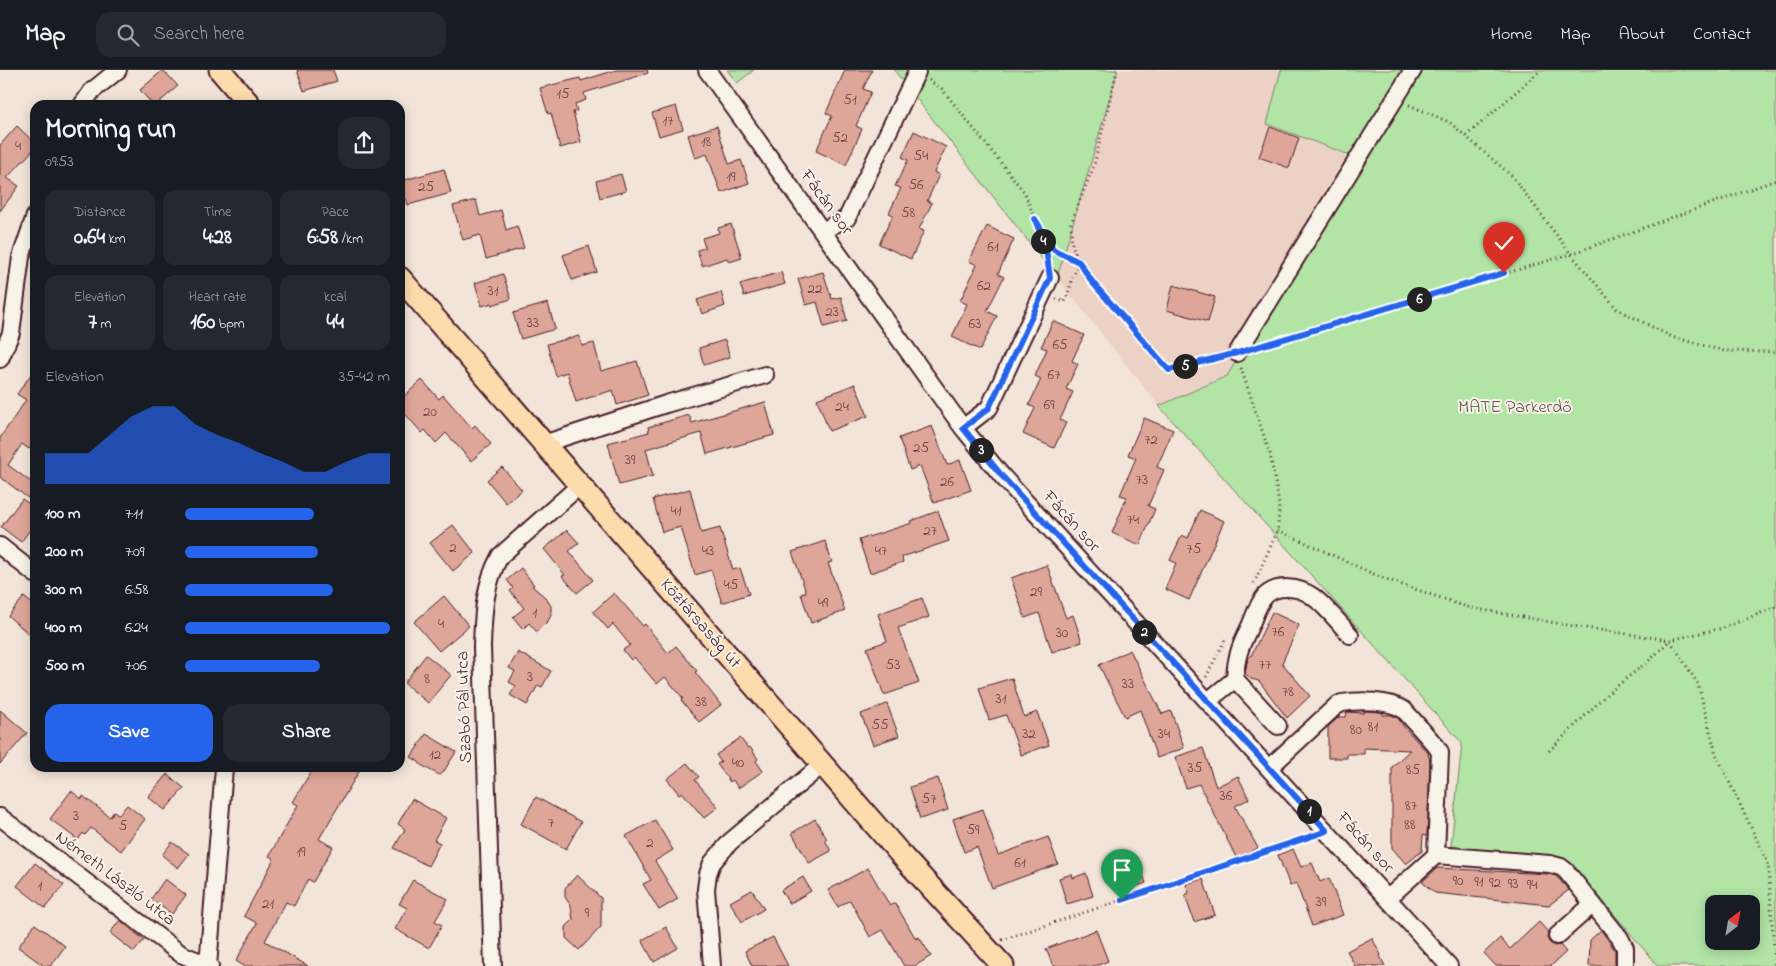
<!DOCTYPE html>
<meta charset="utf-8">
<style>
:root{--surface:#171b24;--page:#242831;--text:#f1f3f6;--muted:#9ea1a6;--line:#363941;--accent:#2563eb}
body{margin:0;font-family:"Indie Flower",sans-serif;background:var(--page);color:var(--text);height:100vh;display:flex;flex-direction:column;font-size:19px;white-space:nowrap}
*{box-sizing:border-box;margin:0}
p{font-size:16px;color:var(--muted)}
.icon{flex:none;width:28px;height:28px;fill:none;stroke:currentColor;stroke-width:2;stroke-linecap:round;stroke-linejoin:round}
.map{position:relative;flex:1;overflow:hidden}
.panel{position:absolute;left:30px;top:30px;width:375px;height:672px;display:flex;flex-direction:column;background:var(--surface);border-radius:15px;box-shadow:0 2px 12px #0003}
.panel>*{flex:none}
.needle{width:32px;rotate:31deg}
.buttons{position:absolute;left:1705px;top:825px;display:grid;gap:10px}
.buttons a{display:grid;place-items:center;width:55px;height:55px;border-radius:10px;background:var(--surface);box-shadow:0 2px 12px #0003;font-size:25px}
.pin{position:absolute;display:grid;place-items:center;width:42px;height:42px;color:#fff;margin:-51px -21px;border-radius:50% 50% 50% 0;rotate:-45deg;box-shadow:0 0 5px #0007}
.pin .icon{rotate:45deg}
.km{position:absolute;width:25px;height:25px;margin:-12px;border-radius:50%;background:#222;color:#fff;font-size:14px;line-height:25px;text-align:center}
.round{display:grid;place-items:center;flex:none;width:52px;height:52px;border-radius:15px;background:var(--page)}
.overview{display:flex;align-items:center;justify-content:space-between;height:85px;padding:0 15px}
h1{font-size:28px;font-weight:800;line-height:38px}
.figures{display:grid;grid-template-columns:repeat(3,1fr);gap:8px;height:85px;padding:5px 15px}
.figures div{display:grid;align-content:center;border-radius:12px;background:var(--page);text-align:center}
.figures b{font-size:21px;font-weight:800}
.figures small{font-size:14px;font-weight:400}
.figures p{font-size:14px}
.chart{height:140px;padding:10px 15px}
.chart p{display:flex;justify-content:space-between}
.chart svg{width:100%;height:90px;margin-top:5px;fill:var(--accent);opacity:.7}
.primary-button{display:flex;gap:10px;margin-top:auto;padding:10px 15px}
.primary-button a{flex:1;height:58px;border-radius:15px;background:var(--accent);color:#fff;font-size:20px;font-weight:800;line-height:58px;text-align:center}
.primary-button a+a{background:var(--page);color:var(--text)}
ul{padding:0 15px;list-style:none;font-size:16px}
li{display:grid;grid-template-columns:80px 60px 1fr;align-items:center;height:38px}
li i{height:12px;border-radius:6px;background:var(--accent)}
header{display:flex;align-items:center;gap:30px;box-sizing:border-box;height:70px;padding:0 25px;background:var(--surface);border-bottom:1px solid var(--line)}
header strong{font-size:24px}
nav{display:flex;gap:28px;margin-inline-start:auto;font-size:18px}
.search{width:350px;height:45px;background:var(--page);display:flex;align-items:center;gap:12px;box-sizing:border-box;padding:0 18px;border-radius:15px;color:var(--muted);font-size:19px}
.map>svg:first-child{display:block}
.built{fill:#ecd1c5}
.green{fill:#b1e4a5;stroke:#7e8268;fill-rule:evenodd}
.building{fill:#dea698;stroke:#4a1f2b}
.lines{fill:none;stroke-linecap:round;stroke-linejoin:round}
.minor-casing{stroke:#4a1f2b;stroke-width:20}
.major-casing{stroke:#4a1f2b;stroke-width:25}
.path{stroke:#4a1f2b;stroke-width:3;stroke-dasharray:1 4;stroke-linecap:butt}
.minor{stroke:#f7f3e8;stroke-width:16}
.major{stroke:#fcdcac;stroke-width:21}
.route-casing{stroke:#fff;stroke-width:10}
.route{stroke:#2563eb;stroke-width:6}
.labels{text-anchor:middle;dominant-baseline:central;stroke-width:4;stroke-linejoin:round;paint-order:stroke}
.number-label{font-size:15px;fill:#6f4146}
.street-label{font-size:18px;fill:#4a1f2b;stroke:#f7f3e8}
.park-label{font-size:18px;fill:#64504a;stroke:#f7f3e8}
</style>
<header>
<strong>Map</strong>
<div class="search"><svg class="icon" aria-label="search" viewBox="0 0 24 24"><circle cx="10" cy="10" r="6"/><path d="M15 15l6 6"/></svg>Search here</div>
<nav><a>Home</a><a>Map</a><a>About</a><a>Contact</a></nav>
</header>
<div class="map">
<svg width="1776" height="896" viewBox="0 0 1776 896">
<rect width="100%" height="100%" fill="#f2e4d8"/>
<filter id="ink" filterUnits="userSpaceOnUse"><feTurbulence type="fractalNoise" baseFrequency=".02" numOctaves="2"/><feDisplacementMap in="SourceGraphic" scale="10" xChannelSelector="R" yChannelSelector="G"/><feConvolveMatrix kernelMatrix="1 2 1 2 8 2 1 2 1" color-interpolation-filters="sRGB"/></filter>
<g filter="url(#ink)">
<path class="built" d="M1118,0H1281L1267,54L1361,89L1227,306L1159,336L1057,208Z"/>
<path class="green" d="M727,0H754L737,13Z
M894,0H1118L1057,208Z
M1281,0H1776V896H1658L1570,792L1451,776L1462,673L1159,336L1227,306L1360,89L1267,54ZM1714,834H1751V871H1714Z"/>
<path class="building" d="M163,0L178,16L156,35H153L140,20Z
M297,0H333L337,11L304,21Z
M616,0H647L648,3L584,23L586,30L575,34L577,41L573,42L581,72L560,78L551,43L548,44L540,18L580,8L581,11Z
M845,0H872L863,19L871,22L856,56L862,59L846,95L816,81L832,46L826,43Z
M676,36L683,59L659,66L652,43Z
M17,56L35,73V78L7,108L19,116L0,141V75Z
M717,56L729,94L741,90L749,113L721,123L707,84L695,88L688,65Z
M1270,57L1299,68L1289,98L1259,87Z
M914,61L946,77L934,102L939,105L927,131L932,133L919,159L924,161L911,189L879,174L893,145L889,143L901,118L895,116L908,90L902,87Z
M444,99L451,123L408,135L401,111Z
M621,104L626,121L600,128L596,111Z
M476,130L480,146L501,140L506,160L517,156L524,178L486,189L480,165L463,170L453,136Z
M731,154L742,188L729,192L727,188L702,196L697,180L705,178L702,168L719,163L718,158Z
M987,156L1014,169L998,204L1004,207L987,241L997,246L980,280L952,267L967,234L960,231L977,195L969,191Z
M589,176L597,202L572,210L563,185Z
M781,202L785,214L744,226L740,214Z
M823,202L832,229L841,227L847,251L824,257L817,232L806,235L798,209Z
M503,204L511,229L492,235V233L482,236L475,213Z
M1173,215L1215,227L1208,252L1167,240Z
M721,222L725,236L702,244L697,230Z
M548,233L555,259L521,269L513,243Z
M1053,251L1084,265L1072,291L1078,294L1066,319L1073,322L1060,350L1066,353L1054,378L1023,364L1035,338L1029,335L1041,309L1035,306L1047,279L1041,277Z
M579,266L582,276L594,273L601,301L637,291L648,325L617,335L613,320L576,332L567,302L556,306L547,274Z
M725,270L730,287L704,295L699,278Z
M35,299V371L29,379L22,374L8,395L35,415V419L28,428L0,407V368L26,330L17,324Z
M422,310L439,329L443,325L472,358L475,355L491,374L471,391L446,363L436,373L425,360L422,363L400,338V330Z
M855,314L868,346L829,361L817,329Z
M765,332L774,365L707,384L701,363L646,379L653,406L619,415L608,373L649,362L648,357L689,345L692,353Z
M1144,348L1173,360L1157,397L1164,400L1148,436L1155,439L1140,475L1112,463L1127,427L1120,425L1136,388L1128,385Z
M932,356L947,395L960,390L971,420L934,433L920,396L910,400L899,368Z
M502,397L522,420L506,433L487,410Z
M690,419L701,463L720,458L733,500L740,498L749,524L722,533L711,500L695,505L681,457L662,462L653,429Z
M22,429L35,438V453L21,472L1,457Z
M1200,440L1224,451L1189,530L1165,519L1176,493L1170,490L1182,465L1188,468Z
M938,441L949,471L902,487L903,492L870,503L859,470L912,453L911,451Z
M453,455L475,483L453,501L430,473Z
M567,460L579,473L569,481L593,510L577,523L562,506L565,505L544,479Z
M825,471L832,492L828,493L845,541L811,553L801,524L806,522L792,482Z
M1047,495L1066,548L1073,545L1082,572L1052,582L1039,543L1025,548L1011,508Z
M521,498L534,515L532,516L546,528L551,536V545L548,551L537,562L529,553L523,559L513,547L524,538L510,521L513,518L507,510Z
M614,523L643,556L645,554L668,583L676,576L697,601L695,602L721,635L699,652L681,630L683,628L665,607L657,614L634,587L631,590L623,580L630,575L613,554L608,559L593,542Z
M444,526L469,556L439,581L414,552Z
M24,527L35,536V569L8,546Z
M922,528L929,547L898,558L919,613L884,625L867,578L887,571L878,544Z
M1272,542L1299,555L1282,593L1310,626L1287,648L1259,611L1251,609L1245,603L1248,588L1251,586Z
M1130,580L1162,644L1171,641L1184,678L1157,688L1140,640L1125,647L1099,595Z
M518,582L551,601L542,617L538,615L527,635L510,625L516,616L509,612L515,601L509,598Z
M426,585L451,605L428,633L404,613Z
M1012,608L1024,647L1037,642L1049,675L1021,685L1006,645L989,650L979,618Z
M887,634L899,666L873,675L861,644Z
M0,640L27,663L0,694Z
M1364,641L1381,642L1383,643V645H1391L1398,648L1404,657L1428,683L1430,692L1427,766L1423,765L1422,781L1406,794L1392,778V697L1410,680L1364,678V684H1347V688H1328V657L1339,647H1346L1347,642L1364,643Z
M426,664L456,682L444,701L439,705L421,695L419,692L411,687Z
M740,668L748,678L750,677L758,689L756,691L763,701L738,718L733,710L730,712L717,694L721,692L716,685Z
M1203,678L1216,717L1238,706L1249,729L1235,736L1258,778L1237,789L1199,714L1186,718L1175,687Z
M687,693L699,707L695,710L718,737L704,748L682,722L679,724L667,709Z
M313,698H361L319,769L333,777L313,812L308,809L294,836L286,832L265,871L308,896H244L236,891L257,853L244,846L274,789L269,786L298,735L293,732Z
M167,704L184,718L165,740L148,727Z
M938,708L948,740L920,749L910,717Z
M71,721L82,729L83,726L110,747L114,741L119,745L127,735L145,749L121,781L91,758L85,765L83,763L78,770L50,749Z
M536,727L581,752L566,779L521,754Z
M412,729L446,748L434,770L440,773L428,796L394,778L405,759L398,754Z
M983,739L998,785L1048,767L1058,794L992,818L977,777L964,782L953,749Z
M815,749L827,769L825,770L831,781L809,793L792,763Z
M655,750L673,780L655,791L678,829L659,840L643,814L651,810L626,766Z
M172,772L189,784L178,798L162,785Z
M1293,779L1301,797L1312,793L1320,812L1329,808L1343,845L1312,856L1296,813L1290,816L1278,785Z
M1137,788L1146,813L1132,818L1123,792Z
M35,793L64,815L45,838L17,816Z
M868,798L890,836L895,833L916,869L919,867L931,886L915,896H904L883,860L870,867L850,830L838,837L828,820Z
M1437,798L1548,804L1556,806L1569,820L1549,835L1435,823L1422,812Z
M1086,803L1093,826L1067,834L1059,808L1072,804L1073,808Z
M577,805L601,828V857L579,880L566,868V857L573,850L571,836L565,827V818Z
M803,807L811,821L789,834L781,820Z
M165,809L186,825L172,844L151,829Z
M1203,809L1215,845L1194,852L1185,825L1189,823L1186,814Z
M413,810L448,829L435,851L442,855L429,878L395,859L407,838L399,834Z
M752,820L764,839L742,852L730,832Z
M120,850L144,870L134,882L110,863Z
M1539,852L1548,862L1547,868L1550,873L1554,876L1560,875L1566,882L1551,896H1496L1484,883L1500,868L1510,879Z
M35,854L65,876L51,896H44L18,877Z
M666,857L678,878L654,892L642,870Z
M1096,860L1108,891L1096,896H1053L1046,879Z
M1601,860L1615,880V896H1589L1590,870Z
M773,867L788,896H752L745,881Z
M1372,868L1381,885L1380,886L1385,896H1355L1347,881Z"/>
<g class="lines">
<g class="minor-casing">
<path id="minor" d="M707,0L963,358L1002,406L1449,896
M82,35L92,21L118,0
M822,161L847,148L917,2
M1237,283L1413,0
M0,289L11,263L21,187L35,146
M963,358L989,338L1050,208
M543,374L666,334L765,305
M0,476L35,504
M1235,609L1278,656
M1208,631L1235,609C1236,585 1241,575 1251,554C1255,544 1258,534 1265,526C1277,514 1299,517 1312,526C1324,534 1340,554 1350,565
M1269,698L1336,636L1342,633C1359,630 1389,630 1404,640L1436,676L1440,682L1436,785L1388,828
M0,747L181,884L210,896
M1436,785L1550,794L1561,797L1566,801L1620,868L1625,878V896
M1557,866L1593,834
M208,896L224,698
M493,896L482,577C483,545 484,515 500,486L579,416
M712,896L706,819L708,804L712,793L730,772L823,694"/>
</g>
<g class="major-casing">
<path id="major" d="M220,0L250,35
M400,208L903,787L1003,896"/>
</g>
<path class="path" d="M1117,0L1094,95L1071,153L1072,175L1079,193L1093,213L1169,300L1223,286
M929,10L942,19L1025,123L1046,179L1048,194
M1409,35L1449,52L1512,106L1571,184L1617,239L1672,267L1724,281L1776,282
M1466,66L1541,0
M1038,155L1054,180L1078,192
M1056,229L1065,232L1078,193
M1260,276L1571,184L1776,110
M1241,298L1270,384L1279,434L1278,460L1254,513
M1278,460L1380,507L1467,537L1572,556L1670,570L1723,558L1776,537
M1206,607L1225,570
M1549,681L1606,625L1652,588L1670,570L1698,614L1716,684L1768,793L1775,896
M1002,870L1311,767"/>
<use href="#minor" class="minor"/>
<use href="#major" class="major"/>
</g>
</g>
<g class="lines" filter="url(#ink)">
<g class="route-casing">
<path id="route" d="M1122,830L1327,761L1002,406L963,358L989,338L1050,208L1046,179L1035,149L1054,180L1079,192L1093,213L1169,300L1237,283L1504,203"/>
</g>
<use href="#route" class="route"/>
</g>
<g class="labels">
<g class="number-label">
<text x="563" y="24">15</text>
<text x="850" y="30">51</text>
<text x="668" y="51">17</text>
<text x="840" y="68">52</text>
<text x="706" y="72">18</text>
<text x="18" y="76">4</text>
<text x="921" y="86">54</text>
<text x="731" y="107">19</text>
<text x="916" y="115">56</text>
<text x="426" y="117">25</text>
<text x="908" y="143">58</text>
<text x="993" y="177">61</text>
<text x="984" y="216">62</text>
<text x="815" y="219">22</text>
<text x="493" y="221">31</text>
<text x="832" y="242">23</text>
<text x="533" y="253">33</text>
<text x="975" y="254">63</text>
<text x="1060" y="275">65</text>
<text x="1054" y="305">67</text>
<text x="1049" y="335">69</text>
<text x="842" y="337">24</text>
<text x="430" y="342">20</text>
<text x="1151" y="370">72</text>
<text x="921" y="378">25</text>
<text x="630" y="390">39</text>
<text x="1142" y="410">73</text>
<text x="947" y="412">26</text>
<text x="676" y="441">41</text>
<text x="1133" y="450">74</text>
<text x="930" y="461">27</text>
<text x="453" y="478">2</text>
<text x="1194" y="479">75</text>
<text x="708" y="481">43</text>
<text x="881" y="481">47</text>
<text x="731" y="515">45</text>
<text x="1036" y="522">29</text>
<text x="823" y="533">49</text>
<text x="535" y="543">1</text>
<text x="441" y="554">4</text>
<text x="1278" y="562">76</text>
<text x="1062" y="563">30</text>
<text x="893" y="595">53</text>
<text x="1265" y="595">77</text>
<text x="530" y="607">3</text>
<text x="427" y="609">8</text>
<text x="1128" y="614">33</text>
<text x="1288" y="622">78</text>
<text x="1001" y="629">31</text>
<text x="701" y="632">38</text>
<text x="880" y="655">55</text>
<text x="1373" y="657">81</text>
<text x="1356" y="660">80</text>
<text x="1029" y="664">32</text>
<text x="1164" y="664">34</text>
<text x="435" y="685">12</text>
<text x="738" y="693">40</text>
<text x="1195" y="698">35</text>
<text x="1413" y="700">85</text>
<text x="1226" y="726">36</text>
<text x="929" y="729">57</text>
<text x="1411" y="736">87</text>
<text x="76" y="746">3</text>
<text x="551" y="753">7</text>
<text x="1410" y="755">88</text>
<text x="123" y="756">5</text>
<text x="973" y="760">59</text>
<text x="650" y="773">2</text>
<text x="301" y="782">19</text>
<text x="1020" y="793">61</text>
<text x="1458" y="811">90</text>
<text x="1479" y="812">91</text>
<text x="1495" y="813">92</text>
<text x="1513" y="814">93</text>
<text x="1532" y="815">94</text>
<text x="40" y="816">1</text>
<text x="1321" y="832">39</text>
<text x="268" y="834">21</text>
<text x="587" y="843">9</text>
</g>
<g class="street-label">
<text transform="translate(826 133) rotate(54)">Fácán sor</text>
<text transform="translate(1071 452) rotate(48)">Fácán sor</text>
<text transform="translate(700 554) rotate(49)">Köztársaság út</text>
<text transform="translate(465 637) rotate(-92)">Szabó Pál utca</text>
<text transform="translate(1365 773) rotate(48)">Fácán sor</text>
<text transform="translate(115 809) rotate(37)">Németh László utca</text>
</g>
<g class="park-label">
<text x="1515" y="338">MATE Parkerdő</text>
</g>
</g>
</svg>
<div class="buttons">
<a><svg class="needle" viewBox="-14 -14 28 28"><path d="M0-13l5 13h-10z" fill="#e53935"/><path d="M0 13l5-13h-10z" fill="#9ea1a6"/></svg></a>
</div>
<div class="pin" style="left:1122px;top:830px;background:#1e9e55"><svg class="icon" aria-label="arrive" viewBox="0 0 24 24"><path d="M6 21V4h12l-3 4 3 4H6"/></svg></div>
<div class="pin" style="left:1504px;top:203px;background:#d93025"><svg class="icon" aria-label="check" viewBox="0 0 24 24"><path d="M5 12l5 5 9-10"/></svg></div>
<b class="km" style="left:1309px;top:741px">1</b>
<b class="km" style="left:1144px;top:562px">2</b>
<b class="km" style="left:981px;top:380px">3</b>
<b class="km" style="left:1043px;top:171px">4</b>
<b class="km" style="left:1185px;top:296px">5</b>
<b class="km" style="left:1419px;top:229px">6</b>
<section class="panel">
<div class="overview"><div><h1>Morning run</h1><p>09:53</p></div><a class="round"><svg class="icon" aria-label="share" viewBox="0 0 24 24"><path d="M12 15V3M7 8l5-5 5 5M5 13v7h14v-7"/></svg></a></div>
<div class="figures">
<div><p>Distance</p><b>0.64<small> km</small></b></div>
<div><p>Time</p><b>4:28</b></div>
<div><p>Pace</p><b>6:58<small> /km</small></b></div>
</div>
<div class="figures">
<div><p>Elevation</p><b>7<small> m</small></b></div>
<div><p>Heart rate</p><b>160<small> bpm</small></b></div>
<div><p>kcal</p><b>44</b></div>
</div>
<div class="chart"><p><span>Elevation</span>35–42 m</p>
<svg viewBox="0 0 160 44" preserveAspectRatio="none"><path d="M0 44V29L10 29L20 29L30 20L40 11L50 6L60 6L70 15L80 20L90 24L100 29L110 33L120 38L130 38L140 33L150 29L160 29V44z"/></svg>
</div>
<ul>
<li><b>100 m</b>7:11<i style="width:63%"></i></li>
<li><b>200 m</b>7:09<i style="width:65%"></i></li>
<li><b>300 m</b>6:58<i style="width:72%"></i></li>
<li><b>400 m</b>6:24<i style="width:100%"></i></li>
<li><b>500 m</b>7:06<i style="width:66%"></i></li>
</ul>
<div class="primary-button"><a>Save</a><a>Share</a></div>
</section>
</div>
